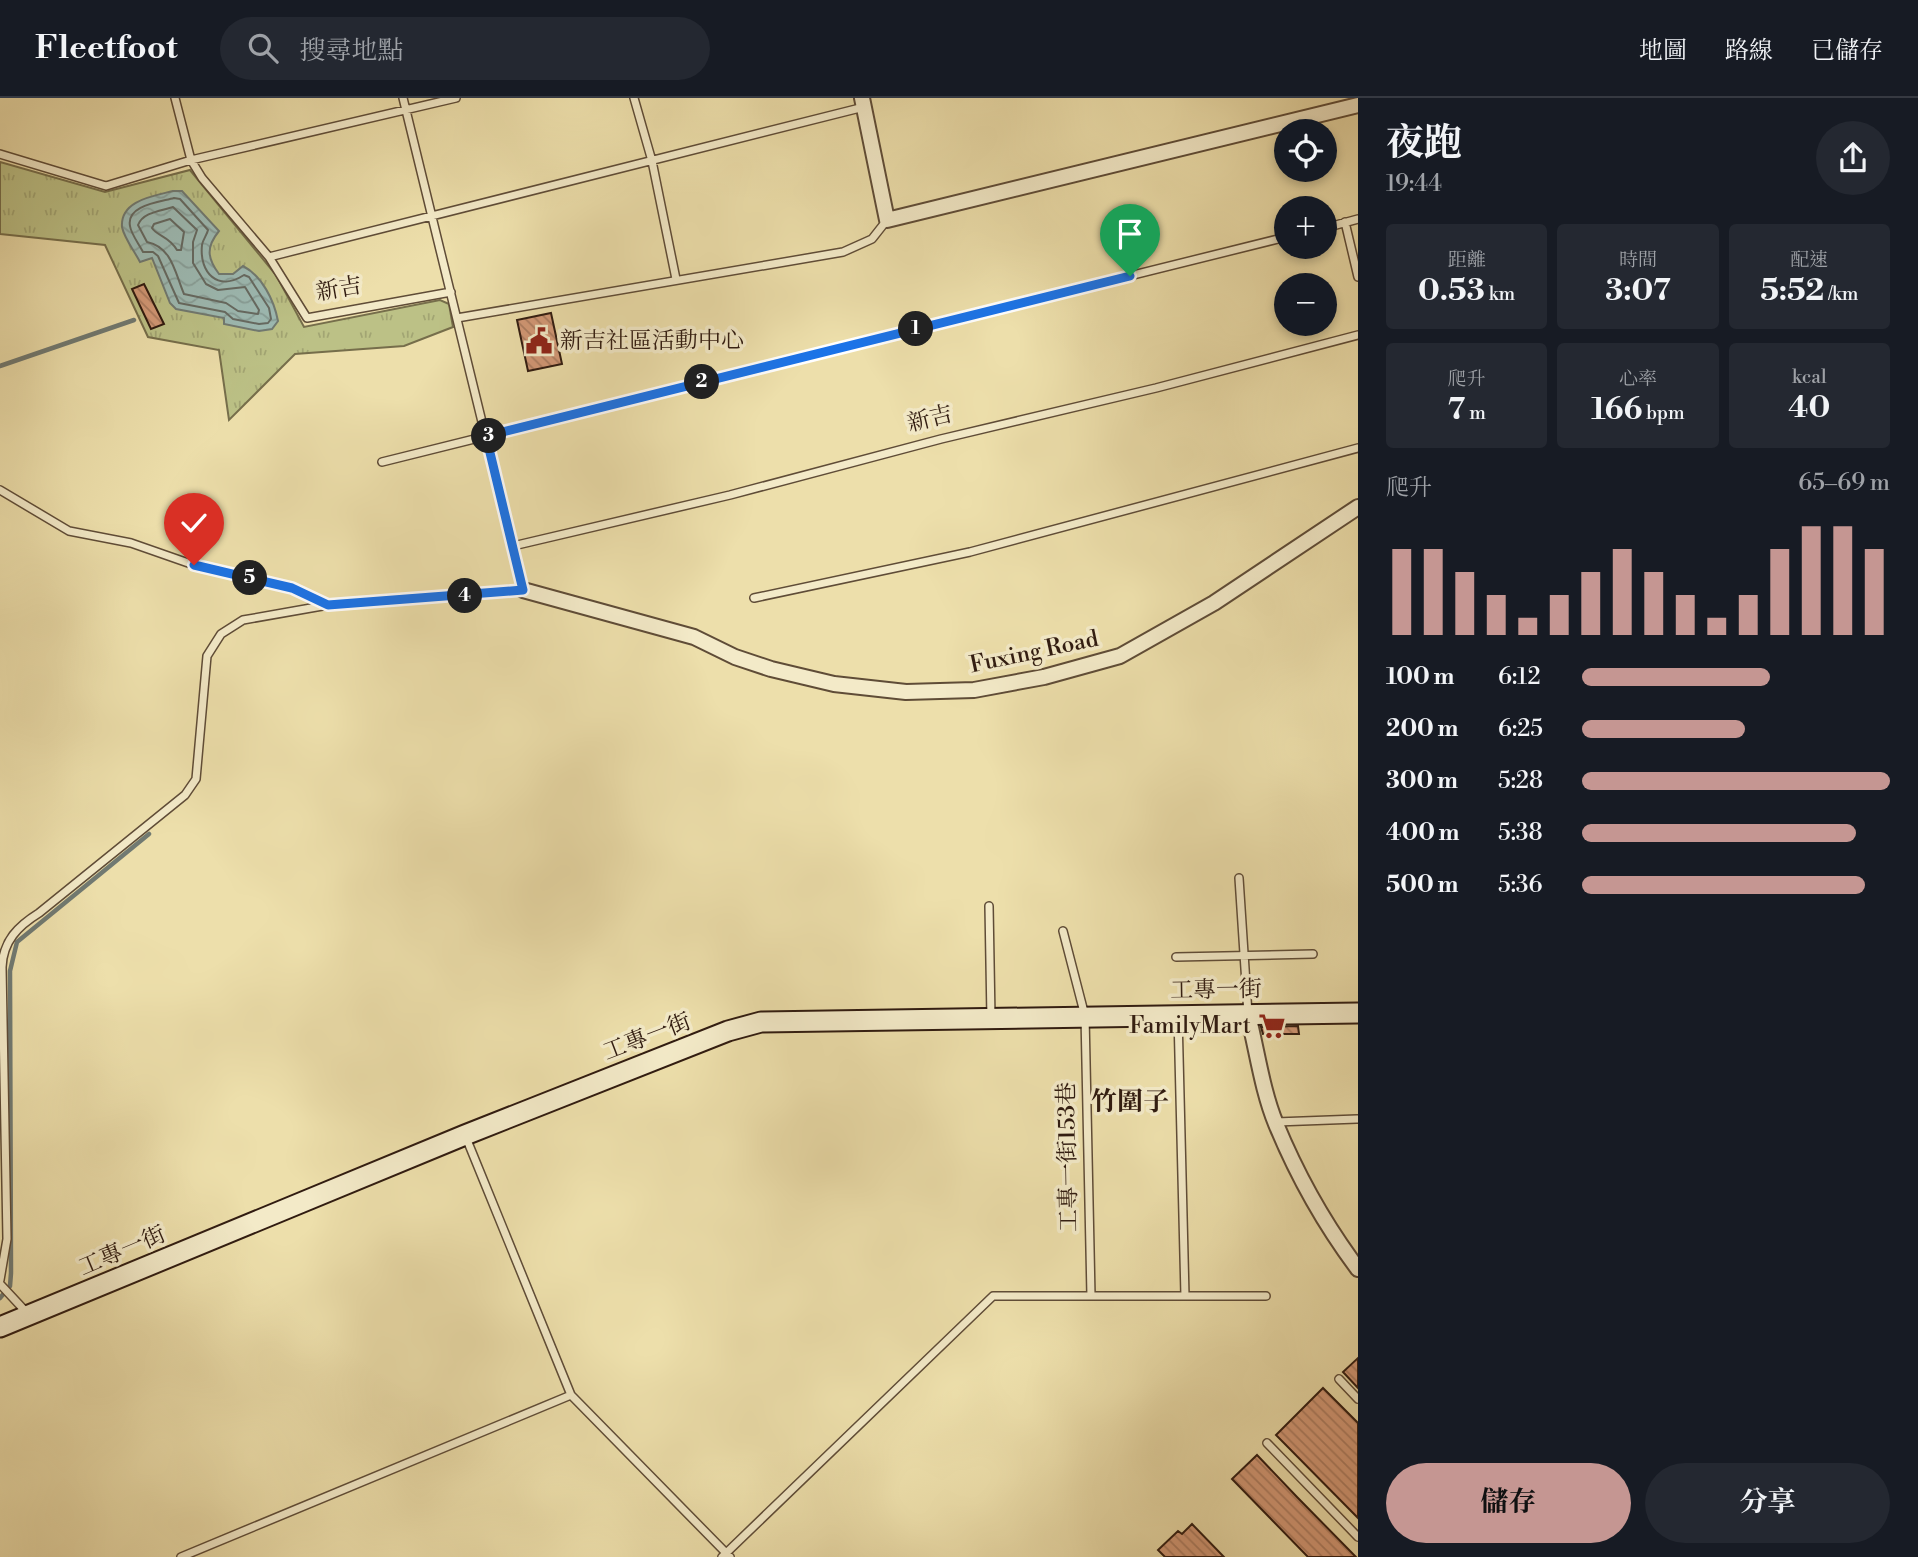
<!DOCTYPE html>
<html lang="zh-TW">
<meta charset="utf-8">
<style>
:root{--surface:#171b24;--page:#242831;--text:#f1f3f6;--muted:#9ea1a6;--line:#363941;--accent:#c59692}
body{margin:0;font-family:"Libre Bodoni","Noto Serif TC",serif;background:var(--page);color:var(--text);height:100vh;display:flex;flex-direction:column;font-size:26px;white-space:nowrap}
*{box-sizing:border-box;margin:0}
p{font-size:23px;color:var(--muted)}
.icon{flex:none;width:38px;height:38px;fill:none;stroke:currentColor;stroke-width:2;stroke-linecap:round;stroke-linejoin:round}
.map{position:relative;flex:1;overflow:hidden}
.details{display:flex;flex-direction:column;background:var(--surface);width:560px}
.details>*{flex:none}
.buttons{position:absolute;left:1274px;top:21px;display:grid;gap:14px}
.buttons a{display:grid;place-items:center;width:63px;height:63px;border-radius:50%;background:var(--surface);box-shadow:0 4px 10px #0003;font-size:35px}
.pin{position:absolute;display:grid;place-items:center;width:60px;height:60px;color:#fff;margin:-72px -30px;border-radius:50% 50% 50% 0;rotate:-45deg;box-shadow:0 0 7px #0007}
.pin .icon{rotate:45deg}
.km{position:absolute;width:35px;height:35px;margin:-18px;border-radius:50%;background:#222;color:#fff;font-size:19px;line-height:35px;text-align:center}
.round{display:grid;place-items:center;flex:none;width:74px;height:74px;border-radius:37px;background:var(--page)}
.headline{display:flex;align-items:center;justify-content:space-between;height:119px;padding:0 28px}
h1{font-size:38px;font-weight:700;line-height:52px}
.figures{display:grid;grid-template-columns:repeat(3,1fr);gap:10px;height:119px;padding:7px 28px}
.figures div{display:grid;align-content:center;border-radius:7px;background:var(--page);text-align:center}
.figures b{font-size:30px;font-weight:700}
.figures small{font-size:19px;font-weight:400}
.figures p{font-size:19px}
.chart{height:196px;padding:14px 28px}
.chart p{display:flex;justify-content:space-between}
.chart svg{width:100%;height:126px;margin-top:7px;stroke:var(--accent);stroke-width:6}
.primary-button{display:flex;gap:14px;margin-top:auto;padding:14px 28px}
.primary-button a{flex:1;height:80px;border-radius:42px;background:var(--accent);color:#111;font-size:28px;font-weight:700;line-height:80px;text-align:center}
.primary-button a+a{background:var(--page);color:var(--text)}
ul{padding:0 28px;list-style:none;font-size:23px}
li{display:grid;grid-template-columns:112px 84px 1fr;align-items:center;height:52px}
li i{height:18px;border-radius:9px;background:var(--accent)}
header{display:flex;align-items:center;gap:42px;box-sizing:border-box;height:98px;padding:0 35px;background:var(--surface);border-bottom:2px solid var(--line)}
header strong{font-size:33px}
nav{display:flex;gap:38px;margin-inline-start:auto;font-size:24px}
.search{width:490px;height:63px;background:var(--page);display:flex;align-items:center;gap:18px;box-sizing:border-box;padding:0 24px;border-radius:38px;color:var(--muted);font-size:26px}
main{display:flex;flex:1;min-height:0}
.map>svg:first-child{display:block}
.grass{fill:url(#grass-tufts);stroke:#766e4b;stroke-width:2}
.water{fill:url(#water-waves);stroke:#717a72;stroke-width:2}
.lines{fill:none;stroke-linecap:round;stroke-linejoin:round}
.shore{stroke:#666a62;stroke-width:2}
.stream{stroke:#717a72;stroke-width:4.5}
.building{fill:url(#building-back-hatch);stroke:#301b10;stroke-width:2}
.lane-casing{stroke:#5f4c37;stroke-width:10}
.street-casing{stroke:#5f4c37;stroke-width:18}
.secondary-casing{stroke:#301b10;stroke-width:23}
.lane{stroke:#f3eac8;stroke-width:7}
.street{stroke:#f3eac8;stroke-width:14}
.secondary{stroke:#f3eac8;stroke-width:19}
.route-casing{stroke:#fff;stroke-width:14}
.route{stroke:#1a73e8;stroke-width:9}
.labels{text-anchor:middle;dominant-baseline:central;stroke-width:7;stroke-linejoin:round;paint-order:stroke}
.street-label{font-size:23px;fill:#301b10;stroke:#f3eac8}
.poi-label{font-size:23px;fill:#301b10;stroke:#f3eac8;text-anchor:start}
.quarter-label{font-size:26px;font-weight:bold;fill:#301b10;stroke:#f3eac8}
</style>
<header>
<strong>Fleetfoot</strong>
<div class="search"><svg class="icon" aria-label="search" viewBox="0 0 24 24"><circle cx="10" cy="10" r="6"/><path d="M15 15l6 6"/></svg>搜尋地點</div>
<nav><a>地圖</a><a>路線</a><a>已儲存</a></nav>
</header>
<main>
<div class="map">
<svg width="1358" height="1459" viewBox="0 0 1358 1459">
<defs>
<pattern id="grass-tufts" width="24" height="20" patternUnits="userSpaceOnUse" patternTransform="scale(1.75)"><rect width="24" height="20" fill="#bcc186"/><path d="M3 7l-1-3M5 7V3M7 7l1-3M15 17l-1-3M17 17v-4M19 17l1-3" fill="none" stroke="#a2a573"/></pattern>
<pattern id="water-waves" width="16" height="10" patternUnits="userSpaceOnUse" patternTransform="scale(1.75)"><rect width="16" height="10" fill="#9dbab3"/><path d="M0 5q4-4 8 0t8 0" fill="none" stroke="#889f99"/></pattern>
<pattern id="building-back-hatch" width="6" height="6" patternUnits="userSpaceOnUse" patternTransform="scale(1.75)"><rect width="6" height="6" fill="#d49977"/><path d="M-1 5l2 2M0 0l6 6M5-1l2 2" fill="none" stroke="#ac7c60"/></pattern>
</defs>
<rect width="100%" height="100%" fill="#eddfab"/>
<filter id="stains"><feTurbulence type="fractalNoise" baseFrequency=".00286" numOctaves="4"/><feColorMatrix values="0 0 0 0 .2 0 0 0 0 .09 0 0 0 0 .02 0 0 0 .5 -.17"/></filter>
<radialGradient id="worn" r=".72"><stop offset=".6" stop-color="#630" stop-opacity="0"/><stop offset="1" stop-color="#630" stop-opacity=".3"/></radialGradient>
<path class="grass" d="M0,64L105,94L190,72L276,177L304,229L440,202L449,206L453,229L404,248L295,256L229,322L219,252L148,239L105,147L0,136Z"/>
<path class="water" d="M173,93H182L219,133C206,149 207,160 219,176H233L243,168C262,178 274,202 278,223L272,231L259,233L224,226V220L176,211L170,205L152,160L140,164C135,154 124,140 122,129C120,102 154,98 173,93Z"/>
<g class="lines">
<path class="shore" d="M174,100L180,101L208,132C207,137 203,141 202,147C199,175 218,194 244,177L249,179L269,210L271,221L268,225L259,226L233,221L225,214L179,205L158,158L153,154H143C139,146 131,136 130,128C126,107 160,104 174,100Z
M173,109L197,132L193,144V165L206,186L218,192L245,189L259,212L258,216L238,213L226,205L184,196C175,175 172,149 147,144L138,127C143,114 161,113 173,109Z
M170,121L184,134L181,152H177C169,138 157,138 152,130L154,126Z"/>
<path class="stream" d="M0,268L134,222
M0,1200L10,1188L11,1175L10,873L17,844L149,736"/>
</g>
<path class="building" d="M144,186L164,226L151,231L132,191Z
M551,215L562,266L528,273L517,222Z
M1298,928L1299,936H1263L1261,929Z
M1358,1260V1290L1343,1274Z
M1323,1290L1358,1325V1420L1276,1337Z
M1257,1357L1297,1399L1356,1459H1308L1232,1381Z
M1192,1426L1224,1459H1165L1158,1452L1178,1433L1182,1436Z"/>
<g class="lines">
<g class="lane-casing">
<path id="lane" d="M175,0L191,62L202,80L269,159L307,220L451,194
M634,0L652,63L676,181
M0,56L106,88L191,62L456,0
M1345,124L1358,179
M1325,130L1358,121
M269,159L864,9
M457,220L843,154L872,141L887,122
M382,364L1286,139
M0,392L69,433L131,445L194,467L292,490L328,507L523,492L403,0
M513,448L730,397L941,341L1156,290L1358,237
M754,500L970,454L1358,350
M1239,780L1248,916
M989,808L991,920
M1063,833L1085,918L1091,1198
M1176,859L1313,856
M1178,918L1185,1198
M1276,1024L1357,1021
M465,1037L571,1297L730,1459
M0,1182L7,1141L2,869C3,843 18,828 39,815L185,697L196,681L207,558L221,536L243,522L328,507
M0,1186L28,1216
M1339,1281L1358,1301
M1267,1345L1358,1439
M181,1459L571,1297
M722,1459L993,1198H1266"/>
</g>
<g class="street-casing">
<path id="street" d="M862,0L887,122L1358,7
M523,492L694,539L735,559L771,571L834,586L906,594L974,592L1044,579L1120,558L1214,505L1358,409
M1248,917C1257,952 1262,992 1276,1026C1297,1077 1325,1127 1358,1171"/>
</g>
<g class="secondary-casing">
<path id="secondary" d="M0,1229L465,1037L728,933L761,924L1358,915"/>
</g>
<use href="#lane" class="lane"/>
<use href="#street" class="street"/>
<use href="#secondary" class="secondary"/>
</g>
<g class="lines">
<g class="route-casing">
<path id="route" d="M194,467L292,490L328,507L523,492L486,338L1130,178"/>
</g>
<use href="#route" class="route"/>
</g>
<defs>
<g id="civic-bare" transform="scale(2.1)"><path d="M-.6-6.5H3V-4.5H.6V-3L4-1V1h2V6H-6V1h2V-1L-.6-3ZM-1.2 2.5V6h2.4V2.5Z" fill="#8f2418" stroke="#f3eac8" stroke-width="2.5" paint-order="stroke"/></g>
<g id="supermarket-bare" transform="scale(2.1)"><path d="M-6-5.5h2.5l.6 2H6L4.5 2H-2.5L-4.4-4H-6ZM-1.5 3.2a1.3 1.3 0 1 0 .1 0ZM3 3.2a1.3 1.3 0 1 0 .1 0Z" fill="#8f2418" stroke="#f3eac8" stroke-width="2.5" paint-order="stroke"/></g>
</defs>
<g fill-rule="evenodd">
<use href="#civic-bare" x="539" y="243"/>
<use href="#supermarket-bare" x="1272" y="928"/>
</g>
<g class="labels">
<g class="street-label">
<text transform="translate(339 191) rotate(-10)">新吉</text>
<text transform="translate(930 321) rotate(-14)">新吉</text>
<text transform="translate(1034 554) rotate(-12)">Fuxing Road</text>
<text transform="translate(1216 892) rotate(-1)">工專一街</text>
<text transform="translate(647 939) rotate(-21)">工專一街</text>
<text transform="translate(1068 1059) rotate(-91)">工專一街153巷</text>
<text transform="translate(122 1153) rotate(-23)">工專一街</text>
</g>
<g class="poi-label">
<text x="560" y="243">新吉社區活動中心</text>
<text x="1251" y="928" text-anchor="end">FamilyMart</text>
</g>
<g class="quarter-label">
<text x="1130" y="1004">竹圍子</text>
</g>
</g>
<rect width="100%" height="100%" filter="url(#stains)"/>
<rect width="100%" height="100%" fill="url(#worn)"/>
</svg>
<div class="buttons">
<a><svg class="icon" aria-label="locate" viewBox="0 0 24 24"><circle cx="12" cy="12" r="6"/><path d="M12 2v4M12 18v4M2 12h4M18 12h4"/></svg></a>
<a>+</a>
<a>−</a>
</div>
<div class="pin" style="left:1130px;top:178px;background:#1e9e55"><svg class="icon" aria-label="arrive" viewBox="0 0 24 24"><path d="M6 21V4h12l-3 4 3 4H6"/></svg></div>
<div class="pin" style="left:194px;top:467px;background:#d93025"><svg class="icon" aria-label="check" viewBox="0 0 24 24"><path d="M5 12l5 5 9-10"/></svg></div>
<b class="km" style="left:916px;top:231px">1</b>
<b class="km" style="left:702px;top:284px">2</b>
<b class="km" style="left:489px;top:338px">3</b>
<b class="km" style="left:465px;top:498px">4</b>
<b class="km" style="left:250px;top:480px">5</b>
</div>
<section class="details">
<div class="headline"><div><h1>夜跑</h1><p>19:44</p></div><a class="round"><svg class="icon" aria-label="share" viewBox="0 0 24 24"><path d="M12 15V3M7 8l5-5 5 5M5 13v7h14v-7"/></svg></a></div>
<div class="figures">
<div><p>距離</p><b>0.53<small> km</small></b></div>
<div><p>時間</p><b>3:07</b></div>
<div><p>配速</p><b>5:52<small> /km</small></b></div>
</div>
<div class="figures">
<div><p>爬升</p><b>7<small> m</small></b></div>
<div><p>心率</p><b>166<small> bpm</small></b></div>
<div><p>kcal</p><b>40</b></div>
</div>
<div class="chart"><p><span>爬升</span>65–69 m</p>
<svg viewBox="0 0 160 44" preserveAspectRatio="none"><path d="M5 44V14M15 44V14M25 44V22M35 44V30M45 44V38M55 44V30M65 44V22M75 44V14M85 44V22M95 44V30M105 44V38M115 44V30M125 44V14M135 44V6M145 44V6M155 44V14"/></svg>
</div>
<ul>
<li><b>100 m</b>6:12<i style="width:61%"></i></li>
<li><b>200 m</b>6:25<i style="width:53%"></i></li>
<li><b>300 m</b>5:28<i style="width:100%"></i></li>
<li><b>400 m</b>5:38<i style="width:89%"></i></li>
<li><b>500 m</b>5:36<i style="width:92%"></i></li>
</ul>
<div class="primary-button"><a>儲存</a><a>分享</a></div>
</section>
</main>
